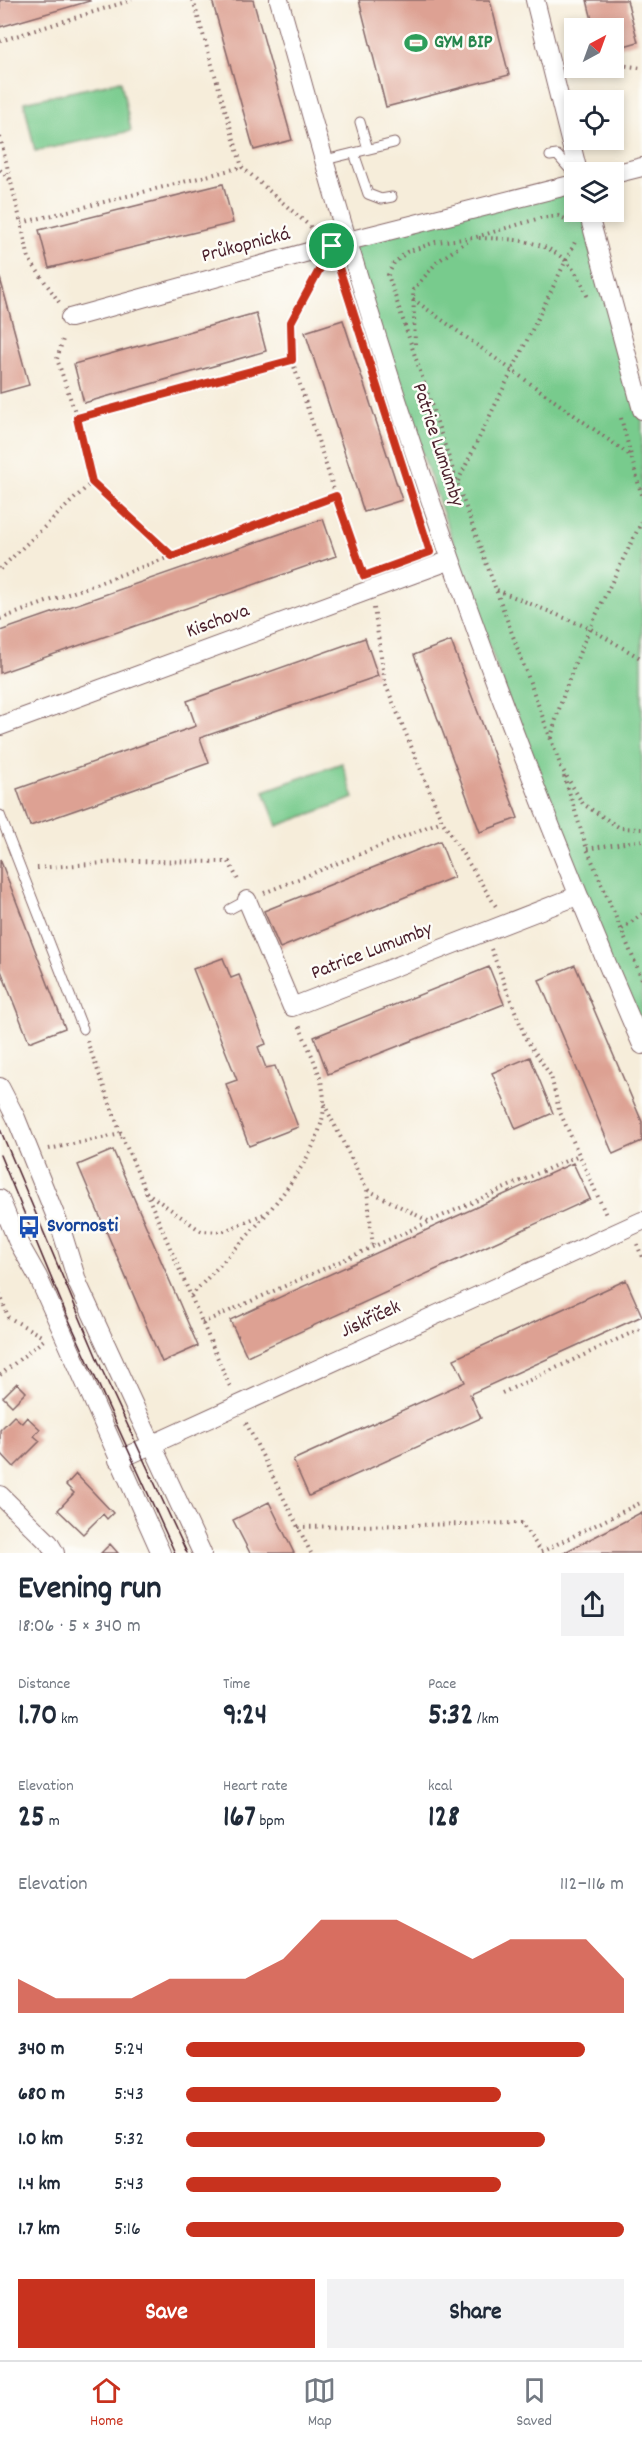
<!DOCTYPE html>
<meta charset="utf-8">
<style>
:root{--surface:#fff;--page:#f2f2f3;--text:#1f2937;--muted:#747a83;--line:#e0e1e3;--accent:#c8321e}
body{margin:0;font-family:Dekko,sans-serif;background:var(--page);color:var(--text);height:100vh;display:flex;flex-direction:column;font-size:22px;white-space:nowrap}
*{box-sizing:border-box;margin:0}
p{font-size:20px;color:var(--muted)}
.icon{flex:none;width:33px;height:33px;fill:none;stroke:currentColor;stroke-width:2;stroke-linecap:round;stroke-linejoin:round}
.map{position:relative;height:1553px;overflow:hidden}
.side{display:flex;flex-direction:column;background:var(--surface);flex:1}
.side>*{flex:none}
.needle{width:39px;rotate:41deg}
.tools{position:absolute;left:564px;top:18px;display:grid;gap:12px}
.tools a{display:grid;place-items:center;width:60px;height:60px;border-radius:0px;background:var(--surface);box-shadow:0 3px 9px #0003;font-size:30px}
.pin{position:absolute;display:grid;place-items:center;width:51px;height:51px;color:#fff;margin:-26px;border:3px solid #fff;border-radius:50%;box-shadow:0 2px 6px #0007}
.round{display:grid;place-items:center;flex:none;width:63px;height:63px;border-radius:0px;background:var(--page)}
.summary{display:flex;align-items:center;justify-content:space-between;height:102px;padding:0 18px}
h1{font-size:33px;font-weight:800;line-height:45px}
.figures{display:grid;grid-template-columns:repeat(3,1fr);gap:9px;height:102px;padding:6px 18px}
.figures div{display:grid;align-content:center}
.figures b{font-size:30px;font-weight:800}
.figures small{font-size:16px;font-weight:400}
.figures p{font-size:16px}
.chart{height:168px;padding:12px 18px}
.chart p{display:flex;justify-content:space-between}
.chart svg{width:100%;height:108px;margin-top:6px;fill:var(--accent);opacity:.7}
.button{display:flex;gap:12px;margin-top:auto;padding:12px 18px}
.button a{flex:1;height:69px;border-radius:0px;background:var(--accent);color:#fff;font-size:24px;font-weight:800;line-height:69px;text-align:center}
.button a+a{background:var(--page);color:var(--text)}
ul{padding:0 18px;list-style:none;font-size:20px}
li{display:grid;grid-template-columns:96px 72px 1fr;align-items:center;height:45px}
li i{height:15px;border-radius:8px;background:var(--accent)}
.tabs{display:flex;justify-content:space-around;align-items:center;height:84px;border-top:2px solid var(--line);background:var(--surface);font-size:16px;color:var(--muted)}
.tabs a{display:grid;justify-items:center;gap:3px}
.tabs .selected{color:var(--accent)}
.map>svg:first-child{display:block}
.green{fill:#78cb8d;stroke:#61755c;stroke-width:1.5}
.building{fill:#dda193}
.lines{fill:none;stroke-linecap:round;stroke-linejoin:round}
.lane-casing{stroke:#866768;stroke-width:11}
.street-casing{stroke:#866768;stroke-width:20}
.path{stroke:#866768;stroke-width:4;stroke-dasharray:1.5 4.5;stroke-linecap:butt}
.lane{stroke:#fff;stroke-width:9}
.street{stroke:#fff;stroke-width:18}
.tram{stroke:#4a1f2b;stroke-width:1.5}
.route-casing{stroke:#fff;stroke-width:12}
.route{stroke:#c8321e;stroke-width:8}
.labels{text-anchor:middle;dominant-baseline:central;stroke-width:5;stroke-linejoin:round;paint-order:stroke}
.leisure-label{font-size:20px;font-weight:bold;fill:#27864d;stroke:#fdfcf7;text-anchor:start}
.street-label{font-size:20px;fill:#4a1f2b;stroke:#fdfcf7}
.transit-label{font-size:20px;font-weight:bold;fill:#164399;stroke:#fdfcf7;text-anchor:start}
</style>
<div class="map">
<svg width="642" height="1553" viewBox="0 0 642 1553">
<rect width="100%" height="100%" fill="#fdfcf7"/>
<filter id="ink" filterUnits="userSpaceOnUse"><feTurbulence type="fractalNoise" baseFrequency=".0167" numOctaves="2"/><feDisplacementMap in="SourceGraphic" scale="12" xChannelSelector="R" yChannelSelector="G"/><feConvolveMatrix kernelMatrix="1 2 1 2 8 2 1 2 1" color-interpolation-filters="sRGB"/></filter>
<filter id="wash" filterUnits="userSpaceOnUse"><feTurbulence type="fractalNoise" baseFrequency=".008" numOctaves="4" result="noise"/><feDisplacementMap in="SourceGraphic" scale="24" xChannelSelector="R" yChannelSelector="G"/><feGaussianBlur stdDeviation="1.35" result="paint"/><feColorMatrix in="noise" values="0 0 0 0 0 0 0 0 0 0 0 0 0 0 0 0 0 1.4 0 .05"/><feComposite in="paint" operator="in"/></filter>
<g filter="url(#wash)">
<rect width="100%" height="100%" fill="#f6edda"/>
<path class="green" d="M121,81L131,131L35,151L24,102Z
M574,184V212H588L642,410V1046L578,900L348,241Z
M342,763L354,798L277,826L264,791Z"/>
<g id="blocks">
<path class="building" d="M0,0H89L90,1L0,27Z
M212,0H253L292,140L254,150Z
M359,0H490L509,75L386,107Z
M587,0H627L638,42L614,49V28H594Z
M223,184L233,223L49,268L39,230Z
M0,278L29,385L0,393Z
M256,313L266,351L84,403L74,364Z
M343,320L402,500L364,512L305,332Z
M323,519L336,556L0,673V631Z
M365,638L378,676L200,738L209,763L30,826L17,789L196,726L187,701Z
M451,641L518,818L480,832L414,655Z
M440,841L454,877L280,948L264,911Z
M0,859L65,1028L29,1042L0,968Z
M223,958L231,978L239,975L266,1044L258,1047L266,1068L275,1066L298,1127L249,1146L226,1084L237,1080L193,969Z
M575,965L642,1122V1141L613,1154L539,980Z
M489,967L504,1004L328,1074L314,1037Z
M530,1057L553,1113L516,1129L492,1073Z
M113,1150L198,1346L162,1362L78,1165Z
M573,1163L590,1199L247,1356L230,1320Z
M626,1280L642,1316L470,1394L481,1418L309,1496L293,1460L465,1382L454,1359Z
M17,1383L26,1392L12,1406L3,1397Z
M14,1416L22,1423L27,1417L40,1429L34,1436L40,1441L14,1467L0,1452V1430Z
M76,1474L113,1513L107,1519L103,1514L83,1534L58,1510L74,1493L66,1485Z
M269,1502L294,1553H250L233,1520Z
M642,1512V1553H563L608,1530Z
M110,1544L118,1553H101Z"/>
</g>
</g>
<g filter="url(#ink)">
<use href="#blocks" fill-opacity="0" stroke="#866768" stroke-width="1.5"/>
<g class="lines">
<g class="lane-casing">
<path id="lane" d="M360,122L368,149
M354,153L368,194L381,199L392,197
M550,156L557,155L573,173
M325,160L394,143
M0,815L83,1029
M230,909L247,900"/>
</g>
<g class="street-casing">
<path id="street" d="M279,0C304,87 327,175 354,262C434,528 531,791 642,1045
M535,0L578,172
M614,174L642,167
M588,212L642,410
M70,318L348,241L574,184
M0,726L451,560
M247,900L292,1007L577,896
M0,1087L16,1118L62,1232L78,1284L202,1553
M0,1199L17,1240L38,1277L161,1553
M118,1460L642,1221
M0,1495L49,1543L55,1553"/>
</g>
<path class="path" d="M193,0L242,167L313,229
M0,41L132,0
M614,64L642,68
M0,137L21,223
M0,170L10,180
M570,221L558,216L540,218L473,238L436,242L407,252L394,263L388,275L462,497L561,767L583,804L620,828L642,829
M479,238C530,239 568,242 588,298
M413,299L631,456
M59,302L29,259L21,223L242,167
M415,344L413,290L438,261L471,239
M292,360L291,322L319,270
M621,418L642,497
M458,481L576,240
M92,482L172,556
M336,496L363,572
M0,569L92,482L77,418
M497,590L589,628L642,659
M374,608L385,683L442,821L497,908
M0,619L336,496L292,360L77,418L57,359L64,336
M551,738C570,661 607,592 642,521
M564,776L587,849L642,979
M587,849L642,840
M37,868L132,861L229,862L239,882
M264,893L442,821
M622,929L642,914
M491,949L526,1039L551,1076L559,1110L607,1217
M87,1041L121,1134L231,1389
M324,1104L367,1190L373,1247
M49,1149L121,1134
M368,1190L430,1222
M146,1192L201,1231L222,1232L264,1214
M637,1244L642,1257
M0,1294L8,1317L43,1337
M191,1296C232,1250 324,1167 324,1103C324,1076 308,1049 299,1025
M202,1323L579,1155
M0,1375L45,1339
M502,1393L642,1328
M246,1423L311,1553
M298,1527L521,1523L541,1551
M541,1552L642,1502"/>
<use href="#lane" class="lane"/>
<use href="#street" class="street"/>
<path class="tram" d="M0,1129L102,1370L187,1553
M0,1155L65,1311L175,1553"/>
</g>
</g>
<g class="lines" filter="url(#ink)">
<g class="route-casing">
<path id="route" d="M332,246L430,552L364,576L336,496L172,556L92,482L77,418L292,360L291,322Z"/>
</g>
<use href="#route" class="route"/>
</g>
<defs>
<g id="stadium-bare" transform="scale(1.8)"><path d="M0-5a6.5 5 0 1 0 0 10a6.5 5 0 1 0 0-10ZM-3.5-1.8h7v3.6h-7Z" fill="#2e9e5b" stroke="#fdfcf7" stroke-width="2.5" paint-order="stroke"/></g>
<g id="bus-bare" transform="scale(1.8)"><path d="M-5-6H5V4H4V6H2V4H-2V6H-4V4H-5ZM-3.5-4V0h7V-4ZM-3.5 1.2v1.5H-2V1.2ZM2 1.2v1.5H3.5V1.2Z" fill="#1a4fb4" stroke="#fdfcf7" stroke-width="2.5" paint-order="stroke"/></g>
</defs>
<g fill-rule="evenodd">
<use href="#stadium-bare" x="416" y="43"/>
<use href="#bus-bare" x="29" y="1227"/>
</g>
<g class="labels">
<g class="leisure-label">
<text x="434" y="43">GYM BIP</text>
</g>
<g class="street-label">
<text transform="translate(246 246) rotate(-15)">Průkopnická</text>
<text transform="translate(437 445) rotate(72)">Patrice Lumumby</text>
<text transform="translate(218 622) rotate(-20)">Kischova</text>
<text transform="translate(372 952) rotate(-21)">Patrice Lumumby</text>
<text transform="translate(371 1320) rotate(-25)">Jiskřiček</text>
</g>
<g class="transit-label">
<text x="47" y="1227">Svornosti</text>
</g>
</g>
</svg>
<div class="tools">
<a><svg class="needle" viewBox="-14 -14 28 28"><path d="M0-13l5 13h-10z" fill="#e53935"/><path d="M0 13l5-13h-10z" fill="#747a83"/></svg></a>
<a><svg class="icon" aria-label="locate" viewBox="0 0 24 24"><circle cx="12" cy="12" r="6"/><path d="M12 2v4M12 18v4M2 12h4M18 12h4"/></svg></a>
<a><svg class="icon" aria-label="layers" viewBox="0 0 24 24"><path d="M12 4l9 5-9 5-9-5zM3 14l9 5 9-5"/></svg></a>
</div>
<div class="pin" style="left:332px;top:246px;background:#1e9e55"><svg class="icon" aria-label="arrive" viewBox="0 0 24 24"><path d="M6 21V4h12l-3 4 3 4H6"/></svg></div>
</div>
<section class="side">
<div class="summary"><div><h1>Evening run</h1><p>18:06 · 5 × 340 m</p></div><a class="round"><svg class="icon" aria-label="share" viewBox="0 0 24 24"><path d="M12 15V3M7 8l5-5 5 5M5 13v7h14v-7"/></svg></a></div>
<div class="figures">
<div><p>Distance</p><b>1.70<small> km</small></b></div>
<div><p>Time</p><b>9:24</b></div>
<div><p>Pace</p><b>5:32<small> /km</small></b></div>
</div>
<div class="figures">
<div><p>Elevation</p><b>25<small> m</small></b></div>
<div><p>Heart rate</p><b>167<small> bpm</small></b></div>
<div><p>kcal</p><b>128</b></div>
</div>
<div class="chart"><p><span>Elevation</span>112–116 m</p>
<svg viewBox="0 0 160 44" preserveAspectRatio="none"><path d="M0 44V30L10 38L20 38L30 38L40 30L50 30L60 30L70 22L80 6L90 6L100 6L110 14L120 22L130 14L140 14L150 14L160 30V44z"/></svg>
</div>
<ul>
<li><b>340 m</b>5:24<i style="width:91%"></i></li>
<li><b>680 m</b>5:43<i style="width:72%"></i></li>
<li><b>1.0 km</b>5:32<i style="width:82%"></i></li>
<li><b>1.4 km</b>5:43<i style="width:72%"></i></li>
<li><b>1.7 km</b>5:16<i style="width:100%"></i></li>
</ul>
<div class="button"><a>Save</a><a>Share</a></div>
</section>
<nav class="tabs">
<a class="selected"><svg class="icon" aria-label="home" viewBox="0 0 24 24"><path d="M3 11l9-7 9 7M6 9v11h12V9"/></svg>Home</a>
<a><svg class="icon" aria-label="map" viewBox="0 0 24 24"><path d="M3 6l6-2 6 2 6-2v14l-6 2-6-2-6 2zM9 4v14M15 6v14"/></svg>Map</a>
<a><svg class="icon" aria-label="saved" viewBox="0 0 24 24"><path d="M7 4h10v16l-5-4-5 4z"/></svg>Saved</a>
</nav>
